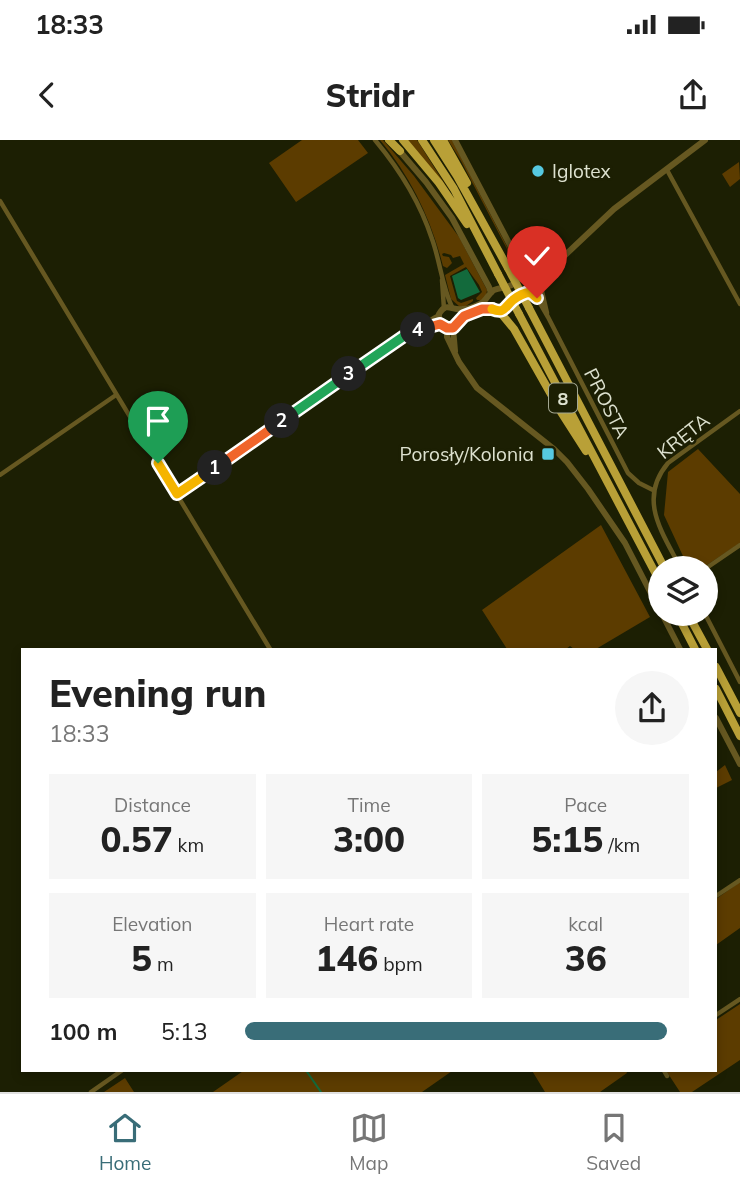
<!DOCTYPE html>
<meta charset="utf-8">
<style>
:root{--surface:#fff;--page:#f6f6f6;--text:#222;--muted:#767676;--line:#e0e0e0;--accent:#396d78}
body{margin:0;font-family:Mulish,sans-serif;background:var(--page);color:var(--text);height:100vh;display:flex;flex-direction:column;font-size:26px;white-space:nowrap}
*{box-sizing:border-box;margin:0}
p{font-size:23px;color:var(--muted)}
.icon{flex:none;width:38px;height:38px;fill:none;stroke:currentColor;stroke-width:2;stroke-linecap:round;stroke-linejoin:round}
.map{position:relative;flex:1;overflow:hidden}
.side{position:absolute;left:21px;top:508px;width:696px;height:424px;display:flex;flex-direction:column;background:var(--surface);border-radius:0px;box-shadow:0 4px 10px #0003}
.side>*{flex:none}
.controls{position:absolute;left:648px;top:416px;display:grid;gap:14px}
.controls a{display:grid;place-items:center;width:70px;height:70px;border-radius:50%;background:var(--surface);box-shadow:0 4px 10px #0003;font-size:35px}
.pin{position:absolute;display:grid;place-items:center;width:60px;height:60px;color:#fff;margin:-72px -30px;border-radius:50% 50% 50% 0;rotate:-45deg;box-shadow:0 0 7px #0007}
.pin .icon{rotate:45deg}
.km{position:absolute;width:35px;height:35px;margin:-18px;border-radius:50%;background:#222;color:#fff;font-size:19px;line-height:35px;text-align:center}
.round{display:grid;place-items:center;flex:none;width:74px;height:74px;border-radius:37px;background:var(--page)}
.summary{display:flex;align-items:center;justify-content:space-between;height:119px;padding:0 28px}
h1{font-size:38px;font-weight:800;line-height:52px}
.metrics{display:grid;grid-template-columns:repeat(3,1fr);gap:10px;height:119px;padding:7px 28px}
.metrics div{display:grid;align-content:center;border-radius:0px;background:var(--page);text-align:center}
.metrics b{font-size:35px;font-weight:800}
.metrics small{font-size:19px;font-weight:400}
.metrics p{font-size:19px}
ul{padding:0 28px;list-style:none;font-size:23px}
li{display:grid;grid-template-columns:112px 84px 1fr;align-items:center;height:52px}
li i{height:18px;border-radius:9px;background:var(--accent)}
.status{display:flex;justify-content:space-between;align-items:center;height:49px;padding:0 35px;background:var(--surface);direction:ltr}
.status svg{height:19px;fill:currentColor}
header{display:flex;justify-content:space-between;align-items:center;height:91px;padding:0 28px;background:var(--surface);font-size:32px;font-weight:800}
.tabs{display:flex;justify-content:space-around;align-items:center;height:98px;border-top:2px solid var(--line);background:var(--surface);font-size:19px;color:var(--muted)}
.tabs a{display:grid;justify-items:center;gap:4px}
.tabs .selected{color:var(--accent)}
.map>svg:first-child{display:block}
.green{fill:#5c3c00}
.water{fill:#136a3c}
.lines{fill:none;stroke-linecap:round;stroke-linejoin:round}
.stream{stroke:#136a3c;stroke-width:2}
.minor{stroke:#665821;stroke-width:4.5}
.tertiary{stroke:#665821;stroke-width:6}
.trunk{stroke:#b9a037;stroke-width:8}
.trunk-bridge{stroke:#b9a037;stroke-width:8}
.split-1-casing{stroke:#fff;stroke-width:14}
.split-2-casing{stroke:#fff;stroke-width:14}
.split-3-casing{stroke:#fff;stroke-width:14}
.split-4-casing{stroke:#fff;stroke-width:14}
.split-5-casing{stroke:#fff;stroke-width:14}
.split-6-casing{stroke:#fff;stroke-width:14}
.split-1{stroke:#f5b400;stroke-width:9}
.split-2{stroke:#f0652b;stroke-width:9}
.split-3{stroke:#22a559;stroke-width:9}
.split-4{stroke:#22a559;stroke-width:9}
.split-5{stroke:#f0652b;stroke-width:9}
.split-6{stroke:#f5b400;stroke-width:9}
.poi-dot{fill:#56c9e1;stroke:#1c1f03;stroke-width:2.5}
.labels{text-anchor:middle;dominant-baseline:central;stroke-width:5;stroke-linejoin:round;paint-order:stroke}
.shield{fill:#1c1f03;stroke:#a3a792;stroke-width:2}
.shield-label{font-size:18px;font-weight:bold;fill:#dde1cf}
.poi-label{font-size:19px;fill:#dde1cf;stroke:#1c1f03;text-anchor:start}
.street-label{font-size:19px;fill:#dde1cf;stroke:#1c1f03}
</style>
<div class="status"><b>18:33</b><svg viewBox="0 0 49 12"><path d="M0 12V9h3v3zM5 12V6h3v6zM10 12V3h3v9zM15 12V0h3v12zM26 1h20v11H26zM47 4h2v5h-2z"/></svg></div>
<header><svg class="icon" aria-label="back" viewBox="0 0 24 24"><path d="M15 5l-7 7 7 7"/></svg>Stridr<svg class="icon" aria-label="share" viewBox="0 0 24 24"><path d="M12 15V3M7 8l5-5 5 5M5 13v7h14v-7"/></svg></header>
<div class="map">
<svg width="740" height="952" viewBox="0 0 740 952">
<rect width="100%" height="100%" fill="#1c1f03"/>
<path class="green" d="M302,0H358L368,13L296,62L269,23Z
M380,0H383L414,36L459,97L487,150L486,157L482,160H477L476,158L482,152L479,145L466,127L450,136L457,161L461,163L473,159V161L466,166L460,167L451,159L445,135L464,124L460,116L453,118L451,115L444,113L442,114L443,116L449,117L452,123L447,128L443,126C431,79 411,37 380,0Z
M407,0H417L451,54L450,53Z
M448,0H452L518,128L519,132L461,21Z
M739,22L740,39L730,47L722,34Z
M698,309L740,354V403L701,429H689L664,375L668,332Z
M601,385L650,477L596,509H574L570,506L566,509H507L482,470Z
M725,625L732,640L716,648V632Z
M740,742V788L716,805V759Z
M740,864V920L692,952H680L665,929H716V880Z
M246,929H352L353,931L356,929H455L422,952H213Z
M531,929H625L627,933L600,952H545Z
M125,938L134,952H104Z"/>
<path class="water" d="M467,129L480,152L461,160L458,158L452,136Z"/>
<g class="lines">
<path class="stream" d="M305,929L321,952"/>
<path class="minor" d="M375,0C400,30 420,62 432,99C440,121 442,146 452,167
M667,30L740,164
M0,61L270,509
M442,140L444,169
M541,147L547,173
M530,152L537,158L548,177L628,333L639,343L653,350
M415,191L440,184
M0,335L116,255
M177,354L407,194L439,175
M681,429C663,393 637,360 668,323L740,271
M705,429L740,405
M705,474L740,542
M716,756L740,740
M716,875L740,859
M663,929L667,936
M91,952L124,929"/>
<path class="tertiary" d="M455,0L511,107L524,134
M397,8L426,42L452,78L489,147L491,153
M517,114L531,130
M537,130L560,119
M544,139L561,119L614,69L705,0
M447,188H453L464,176L482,169L487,168L496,171H501L518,156L539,148L543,144L544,139C534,118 525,136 515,143C509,148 501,147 494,150C489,153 488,158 483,162C478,165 469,169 463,169C451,171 447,161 439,174V182L447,188V197L459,222L477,248L554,309L567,322L588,349L625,403L660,471
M453,188L455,211
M662,474L680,509
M716,578L740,624"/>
<path class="trunk" d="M389,0L400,11
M403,0L439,43L467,84
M422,0L454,49L498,134
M434,0L457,36L508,128
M443,0L467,43
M529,168L665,429
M499,171L514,189L561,272L586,311
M519,174L660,442
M677,474L695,509
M688,474L707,509
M716,527L740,573
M716,549L740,596"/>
<path class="trunk-bridge" d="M508,128L529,168
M498,134L519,174"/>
</g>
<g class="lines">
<g class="split-1-casing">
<path id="split-1" d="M158,323L177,354L215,328"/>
</g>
<g class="split-2-casing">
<path id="split-2" d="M215,328L282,281"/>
</g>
<g class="split-3-casing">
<path id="split-3" d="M282,281L349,234"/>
</g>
<g class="split-4-casing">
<path id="split-4" d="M349,234L407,194L418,190"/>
</g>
<g class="split-5-casing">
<path id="split-5" d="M418,190L440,184L447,188H453L464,176L482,169H492"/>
</g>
<g class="split-6-casing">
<path id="split-6" d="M492,169C504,174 504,168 513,160C518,156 524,153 530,152L537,158"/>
</g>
<use href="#split-1" class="split-1"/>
<use href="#split-2" class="split-2"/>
<use href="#split-3" class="split-3"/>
<use href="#split-4" class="split-4"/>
<use href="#split-5" class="split-5"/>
<use href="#split-6" class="split-6"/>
</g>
<g class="poi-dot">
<circle cx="538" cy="31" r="7"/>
<rect x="541" y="307" width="14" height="14" rx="3.5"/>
</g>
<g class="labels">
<rect class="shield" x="549" y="243.5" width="28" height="29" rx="5"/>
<g class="shield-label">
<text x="563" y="258">8</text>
</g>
<g class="poi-label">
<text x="552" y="31">Iglotex</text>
<text x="534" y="314" text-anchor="end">Porosły/Kolonia</text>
</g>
<g class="street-label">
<text transform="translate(607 263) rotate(63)">PROSTA</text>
<text transform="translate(683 296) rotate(-38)">KRĘTA</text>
</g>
</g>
</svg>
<div class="controls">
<a><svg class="icon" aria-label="layers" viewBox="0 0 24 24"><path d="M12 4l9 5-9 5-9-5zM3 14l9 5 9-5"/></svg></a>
</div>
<div class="pin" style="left:158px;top:323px;background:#1e9e55"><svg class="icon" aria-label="arrive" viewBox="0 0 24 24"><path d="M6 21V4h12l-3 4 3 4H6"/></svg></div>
<div class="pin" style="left:537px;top:158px;background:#d93025"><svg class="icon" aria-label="check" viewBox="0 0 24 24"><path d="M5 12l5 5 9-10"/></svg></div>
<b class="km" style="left:215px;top:328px">1</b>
<b class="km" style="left:282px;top:281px">2</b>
<b class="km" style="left:349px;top:234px">3</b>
<b class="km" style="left:418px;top:190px">4</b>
<section class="side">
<div class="summary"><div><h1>Evening run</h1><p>18:33</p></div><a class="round"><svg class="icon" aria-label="share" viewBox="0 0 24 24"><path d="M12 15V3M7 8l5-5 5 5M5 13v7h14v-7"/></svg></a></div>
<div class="metrics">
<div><p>Distance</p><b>0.57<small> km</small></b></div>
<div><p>Time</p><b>3:00</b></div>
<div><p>Pace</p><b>5:15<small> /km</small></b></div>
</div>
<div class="metrics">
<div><p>Elevation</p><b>5<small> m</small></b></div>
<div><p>Heart rate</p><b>146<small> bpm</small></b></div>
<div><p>kcal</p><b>36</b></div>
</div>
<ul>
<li><b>100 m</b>5:13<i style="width:95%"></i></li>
</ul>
</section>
</div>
<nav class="tabs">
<a class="selected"><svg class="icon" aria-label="home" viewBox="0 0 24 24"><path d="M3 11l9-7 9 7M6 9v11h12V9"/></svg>Home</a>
<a><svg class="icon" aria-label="map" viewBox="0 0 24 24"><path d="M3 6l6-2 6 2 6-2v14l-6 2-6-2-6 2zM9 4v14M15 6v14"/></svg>Map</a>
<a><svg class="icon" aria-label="saved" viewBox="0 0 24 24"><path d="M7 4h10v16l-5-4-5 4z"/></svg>Saved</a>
</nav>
